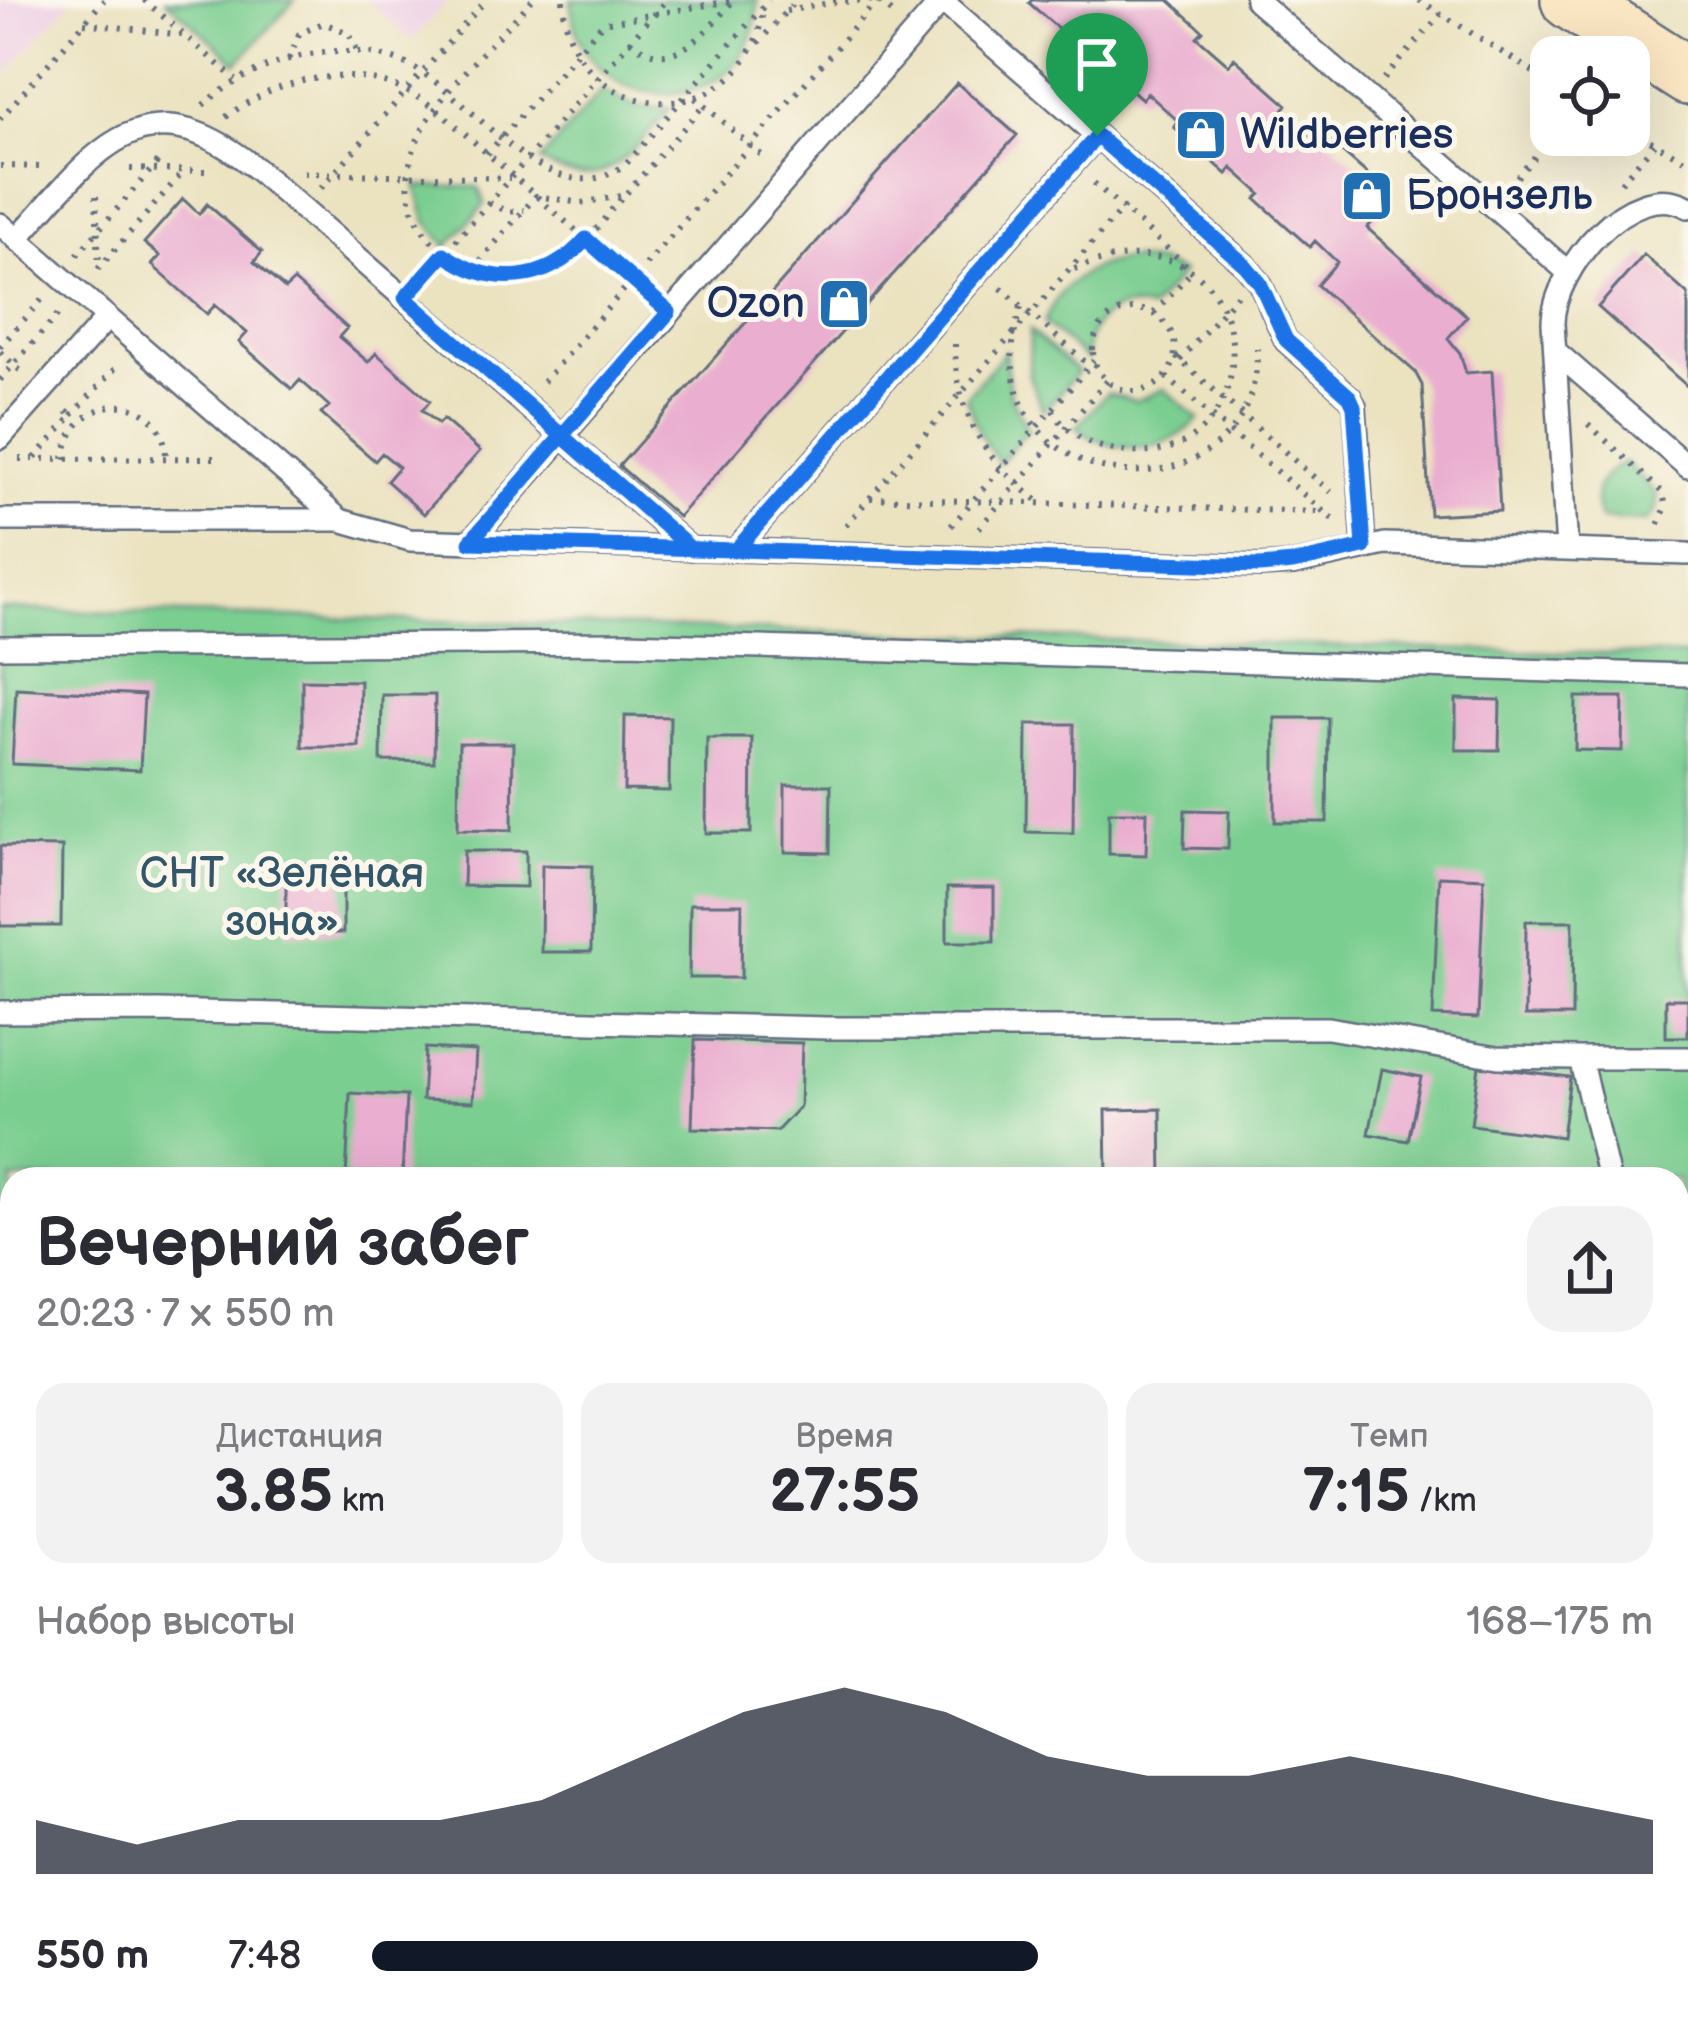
<!DOCTYPE html>
<html lang="ru">
<meta charset="utf-8">
<style>
:root{--surface:#fff;--page:#f2f2f3;--text:#2b2b33;--muted:#7c7c81;--accent:#111827}
body{margin:0;font-family:"Balsamiq Sans",sans-serif;background:var(--page);color:var(--text);height:100vh;display:flex;flex-direction:column;font-size:45px;white-space:nowrap}
*{box-sizing:border-box;margin:0}
p{font-size:39px;color:var(--muted)}
.icon{flex:none;width:66px;height:66px;fill:none;stroke:currentColor;stroke-width:2;stroke-linecap:round;stroke-linejoin:round}
.map{position:relative;flex:1;overflow:hidden}
.sheet{position:absolute;left:0px;top:1167px;width:1689px;height:861px;display:flex;flex-direction:column;background:var(--surface);border-radius:36px 36px 0 0;box-shadow:0 12px 48px #0002}
.sheet>*{flex:none}
.tools{position:absolute;left:1530px;top:36px;display:grid;gap:24px}
.tools a{display:grid;place-items:center;width:120px;height:120px;border-radius:24px;background:var(--surface);box-shadow:0 12px 48px #0002;font-size:60px}
.pin{position:absolute;display:grid;place-items:center;width:102px;height:102px;color:#fff;margin:-123px -51px;border-radius:50% 50% 50% 0;rotate:-45deg;box-shadow:0 0 12px #0007}
.pin .icon{rotate:45deg}
.round{display:grid;place-items:center;flex:none;width:126px;height:126px;border-radius:36px;background:var(--page)}
.head{display:flex;align-items:center;justify-content:space-between;height:204px;padding:0 36px}
h1{font-size:66px;font-weight:800;line-height:90px}
.figures{display:grid;grid-template-columns:repeat(3,1fr);gap:18px;height:204px;padding:12px 36px}
.figures div{display:grid;align-content:center;border-radius:30px;background:var(--page);text-align:center}
.figures b{font-size:60px;font-weight:800}
.figures small{font-size:33px;font-weight:400}
.figures p{font-size:33px}
.chart{height:336px;padding:24px 36px}
.chart p{display:flex;justify-content:space-between}
.chart svg{width:100%;height:216px;margin-top:12px;fill:var(--accent);opacity:.7}
ul{padding:0 36px;list-style:none;font-size:39px}
li{display:grid;grid-template-columns:192px 144px 1fr;align-items:center;height:90px}
li i{height:30px;border-radius:15px;background:var(--accent)}
.map>svg:first-child{display:block}
.built{fill:#efd0e6}
.green{fill:#7ace90;stroke:#4a7e77;stroke-width:3}
.forest{fill:#63b17a;stroke:#3f706c;stroke-width:3}
.lines{fill:none;stroke-linecap:round;stroke-linejoin:round}
.stream{stroke:#4bb6c7;stroke-width:10}
.building{fill:#eaaed0}
.lane-casing{stroke:#646e80;stroke-width:26}
.secondary-casing{stroke:#646e80;stroke-width:62}
.path{stroke:#646e80;stroke-width:6;stroke-dasharray:3 9;stroke-linecap:butt}
.lane{stroke:#fff;stroke-width:21}
.secondary{stroke:#fbe6c3;stroke-width:57}
.route-casing{stroke:#fff;stroke-width:24}
.route{stroke:#1a73e8;stroke-width:15}
.labels{text-anchor:middle;dominant-baseline:central;stroke-width:10;stroke-linejoin:round;paint-order:stroke}
.poi-label{font-size:42px;fill:#1b2f5e;stroke:#fbf7ec;text-anchor:start}
.park-label{font-size:42px;fill:#33576a;stroke:#fbf7ec}
</style>
<div class="map">
<svg width="1688" height="2027" viewBox="0 0 1688 2027">
<rect width="100%" height="100%" fill="#fbf7ec"/>
<filter id="ink" filterUnits="userSpaceOnUse"><feTurbulence type="fractalNoise" baseFrequency=".00833" numOctaves="2"/><feDisplacementMap in="SourceGraphic" scale="24" xChannelSelector="R" yChannelSelector="G"/><feConvolveMatrix kernelMatrix="1 2 1 2 8 2 1 2 1" color-interpolation-filters="sRGB"/></filter>
<filter id="wash" filterUnits="userSpaceOnUse"><feTurbulence type="fractalNoise" baseFrequency=".004" numOctaves="4" result="noise"/><feDisplacementMap in="SourceGraphic" scale="48" xChannelSelector="R" yChannelSelector="G"/><feGaussianBlur stdDeviation="2.7" result="paint"/><feColorMatrix in="noise" values="0 0 0 0 0 0 0 0 0 0 0 0 0 0 0 0 0 1.4 0 .05"/><feComposite in="paint" operator="in"/></filter>
<g filter="url(#wash)">
<rect width="100%" height="100%" fill="#ebe2c0"/>
<path class="built" d="M0,0H72L0,80Z
M366,0H448L412,40Z"/>
<path class="green" d="M166,0H295L237,63Z
M571,0H757C759,122 577,127 571,0Z
M602,90L635,106L669,109C632,152 601,200 540,161Z
M416,186L478,187L485,204L447,247L426,220Z
M1133,259L1161,264L1182,273L1150,310C1114,299 1085,322 1087,360L1044,323C1060,282 1091,263 1133,259Z
M1030,331L1078,372L1043,411L1029,376Z
M1005,351L1010,395L1028,430L999,463L980,435L966,397Z
M1164,389L1199,419C1165,454 1115,457 1076,428L1107,393L1136,401Z
M1625,462L1657,494V509L1647,521L1600,519C1590,493 1600,473 1625,462Z
M0,609L1688,656V1454L1677,1452V1179H12V2016H175L149,2027H0Z
M1688,1731V2027H865L866,2016H1677V1732Z"/>
<path class="forest" d="M1677,1432L1688,1433V1731L1677,1732Z
M162,2016H866L865,2027H132Z"/>
<g class="lines">
<path class="stream" d="M1677,1403L1688,1405
M62,2027L89,2016"/>
</g>
<g id="blocks">
<path class="building" d="M1032,0H1169L1203,31L1197,37L1229,65L1234,58L1287,105L1281,112L1311,137L1317,130L1372,178L1365,185L1388,205L1367,228L1467,316L1448,338L1460,353L1466,373L1492,371L1500,511L1430,515L1422,385L1415,372L1317,285L1337,262L1315,241L1310,247L1256,199L1261,194L1232,168L1227,174L1174,127L1178,121L1147,93L1142,99L1087,51L1092,45L1076,31L1070,39L1029,3Z
M957,83L1017,135L678,517L619,466Z
M183,199L199,214L207,204L262,252L254,262L285,289L294,281L347,328L339,337L368,362L376,353L430,401L422,410L438,424L443,419L480,451L424,514L387,481L399,467L382,453L375,461L321,414L329,406L300,380L292,389L239,342L247,333L215,305L207,314L152,265L160,256L144,243Z
M1644,255L1688,295V387L1598,307Z
M302,680L360,681L359,747H302Z
M16,688L144,695L140,770L12,764Z
M382,695H435L434,762L381,761Z
M1576,697H1623L1622,751L1575,750Z
M1456,699L1500,700L1499,750H1456Z
M625,716L670,717L669,791L624,790Z
M1275,718H1328L1327,822H1275Z
M1027,724H1074L1073,833L1026,832Z
M707,738H752L751,833H706Z
M459,743H513L512,830L458,829Z
M785,785H831L830,853L785,852Z
M1185,810L1229,811L1228,849L1184,848Z
M1109,812H1147L1146,855L1109,854Z
M0,846L62,847L61,926H0Z
M464,851H526V887L463,886Z
M286,864L343,865V933H286Z
M542,865L592,866L591,952H541Z
M1439,876L1484,878L1478,1018L1433,1016Z
M947,888H994V942H947Z
M690,904H742L741,978H689Z
M1526,921H1573L1572,1016H1525Z
M1666,999H1688V1037H1666Z
M695,1040L802,1043L800,1106L777,1131L692,1128Z
M425,1048L476,1051L473,1102L422,1100Z
M1479,1066L1570,1077L1562,1137L1471,1125Z
M1382,1069L1421,1077L1408,1141L1369,1134Z
M350,1093L406,1096L402,1179H346Z
M1161,1109L1162,1179H1107L1106,1110Z
M12,1870V1949L0,1952V1873Z"/>
</g>
</g>
<g filter="url(#ink)">
<use href="#blocks" fill-opacity="0" stroke="#646e80" stroke-width="3"/>
<g class="lines">
<g class="lane-casing">
<path id="lane" d="M941,0L1245,265L1260,283L1286,341L1350,397L1355,406L1364,547
M1256,0L1568,272
M0,224L340,520
M17,239C96,151 144,75 260,172L691,549
M1555,351L1688,467
M0,438L107,318
M0,520H340L410,540L1260,566L1293,564L1385,544L1688,554
M470,542L943,0
M736,550L1097,136
M1567,550L1553,323C1553,271 1630,175 1688,207
M0,647L627,643L1688,675
M0,1012L159,1011L827,1028H1328L1498,1057L1580,1058L1609,1179
M1580,1058H1688
M1677,1357L1688,1358
M0,1979L12,1974"/>
</g>
<g class="secondary-casing">
<path id="secondary" d="M1570,0L1688,76"/>
</g>
<path class="path" d="M144,0L236,80
M532,0C495,42 429,99 413,152C385,238 487,308 561,262C582,249 597,228 612,209C643,175 673,140 704,105
M563,0C569,130 746,139 763,10
M1419,0L1551,83
M786,11L835,2L878,0L896,16
M84,23L182,35
M630,41C674,77 706,31 733,1
M758,43L796,0
M289,59L299,34L323,23L349,33L358,52
M1384,79L1441,14
M695,98L765,158
M203,105C256,61 334,35 402,62C472,90 547,224 626,164L769,0
M226,117C289,70 372,60 436,109L649,294
M0,119L104,0
M1629,129L1688,162
M487,154L603,23L736,0
M0,166L44,167
M130,169L206,171
M304,173L510,178
M1621,182L1654,144
M1094,183L1187,266
M1509,186L1554,135
M321,188L486,0
M96,196L99,267
M489,203L509,212L524,210
M77,255L163,156
M98,269L184,171
M472,270L536,196L581,203L621,196
M424,277L666,0
M1001,288L1090,366
M1021,307C958,501 1261,534 1257,348
M1093 350a41 41 0 1 1 82 0a41 41 0 1 1-82 0Z
M1154,313L1191,272
M955,344C955,414 986,463 1041,503
M0,347L43,298
M0,352L24,374
M1176,357L1331,492
M1180,360L1237,295
M1166,377L1337,523
M0,380L61,311
M543,382L878,0
M1053,410C1066,435 1094,448 1122,451C1281,474 1272,190 1072,270
M72,415L120,363
M1588,424L1663,493L1666,507L1658,525
M35,458L72,416L61,406
M19,459L222,458
M64,459C73,388 166,388 166,458
M870,498L1320,512
M846,525L1129,201
M951,526L1094,361
M979,528L1107,381
M1677,1754L1688,1757
M1677,1857L1688,1957
M1677,2014L1688,2007
M1369,2016L1371,2027
M982,2027L1010,2016
M1324,2027L1335,2016
M1669,2027L1676,2016"/>
<use href="#lane" class="lane"/>
<use href="#secondary" class="secondary"/>
</g>
</g>
<g class="lines" filter="url(#ink)">
<g class="route-casing">
<path id="route" d="M1097,136L736,550L691,549L405,298L444,254C491,288 547,284 586,239L669,312L470,542L1260,566L1293,563L1364,547L1354,406L1350,397L1286,340L1260,283L1245,265L1097,136"/>
</g>
<use href="#route" class="route"/>
</g>
<defs>
<g id="shop-square" transform="scale(2.7)"><rect x="-9" y="-9" width="18" height="18" rx="4" fill="#1f6fb2" stroke="#fbf7ec"/><path d="M-5-2.5h2.3a2.7 3.5 0 0 1 5.4 0H5L5.5 6h-11ZM-1.5-2.5h3a1.5 2.3 0 0 0-3 0Z" fill="#fff"/></g>
</defs>
<g fill-rule="evenodd">
<use href="#shop-square" x="1201" y="135"/>
<use href="#shop-square" x="1367" y="196"/>
<use href="#shop-square" x="844" y="304"/>
</g>
<g class="labels">
<g class="poi-label">
<text x="1240" y="135">Wildberries</text>
<text x="1406" y="196">Бронзель</text>
<text x="805" y="304" text-anchor="end">Ozon</text>
</g>
<g class="park-label">
<text x="282" y="874">СНТ «Зелёная<tspan x="282" dy="48">зона»</tspan></text>
</g>
</g>
</svg>
<div class="tools">
<a><svg class="icon" aria-label="locate" viewBox="0 0 24 24"><circle cx="12" cy="12" r="6"/><path d="M12 2v4M12 18v4M2 12h4M18 12h4"/></svg></a>
</div>
<div class="pin" style="left:1097px;top:136px;background:#1e9e55"><svg class="icon" aria-label="arrive" viewBox="0 0 24 24"><path d="M6 21V4h12l-3 4 3 4H6"/></svg></div>
<section class="sheet">
<div class="head"><div><h1>Вечерний забег</h1><p>20:23 · 7 × 550 m</p></div><a class="round"><svg class="icon" aria-label="share" viewBox="0 0 24 24"><path d="M12 15V3M7 8l5-5 5 5M5 13v7h14v-7"/></svg></a></div>
<div class="figures">
<div><p>Дистанция</p><b>3.85<small> km</small></b></div>
<div><p>Время</p><b>27:55</b></div>
<div><p>Темп</p><b>7:15<small> /km</small></b></div>
</div>
<div class="chart"><p><span>Набор высоты</span>168–175 m</p>
<svg viewBox="0 0 160 44" preserveAspectRatio="none"><path d="M0 44V33L10 38L20 33L30 33L40 33L50 29L60 20L70 11L80 6L90 11L100 20L110 24L120 24L130 20L140 24L150 29L160 33V44z"/></svg>
</div>
<ul>
<li><b>550 m</b>7:48<i style="width:52%"></i></li>
</ul>
</section>
</div>
